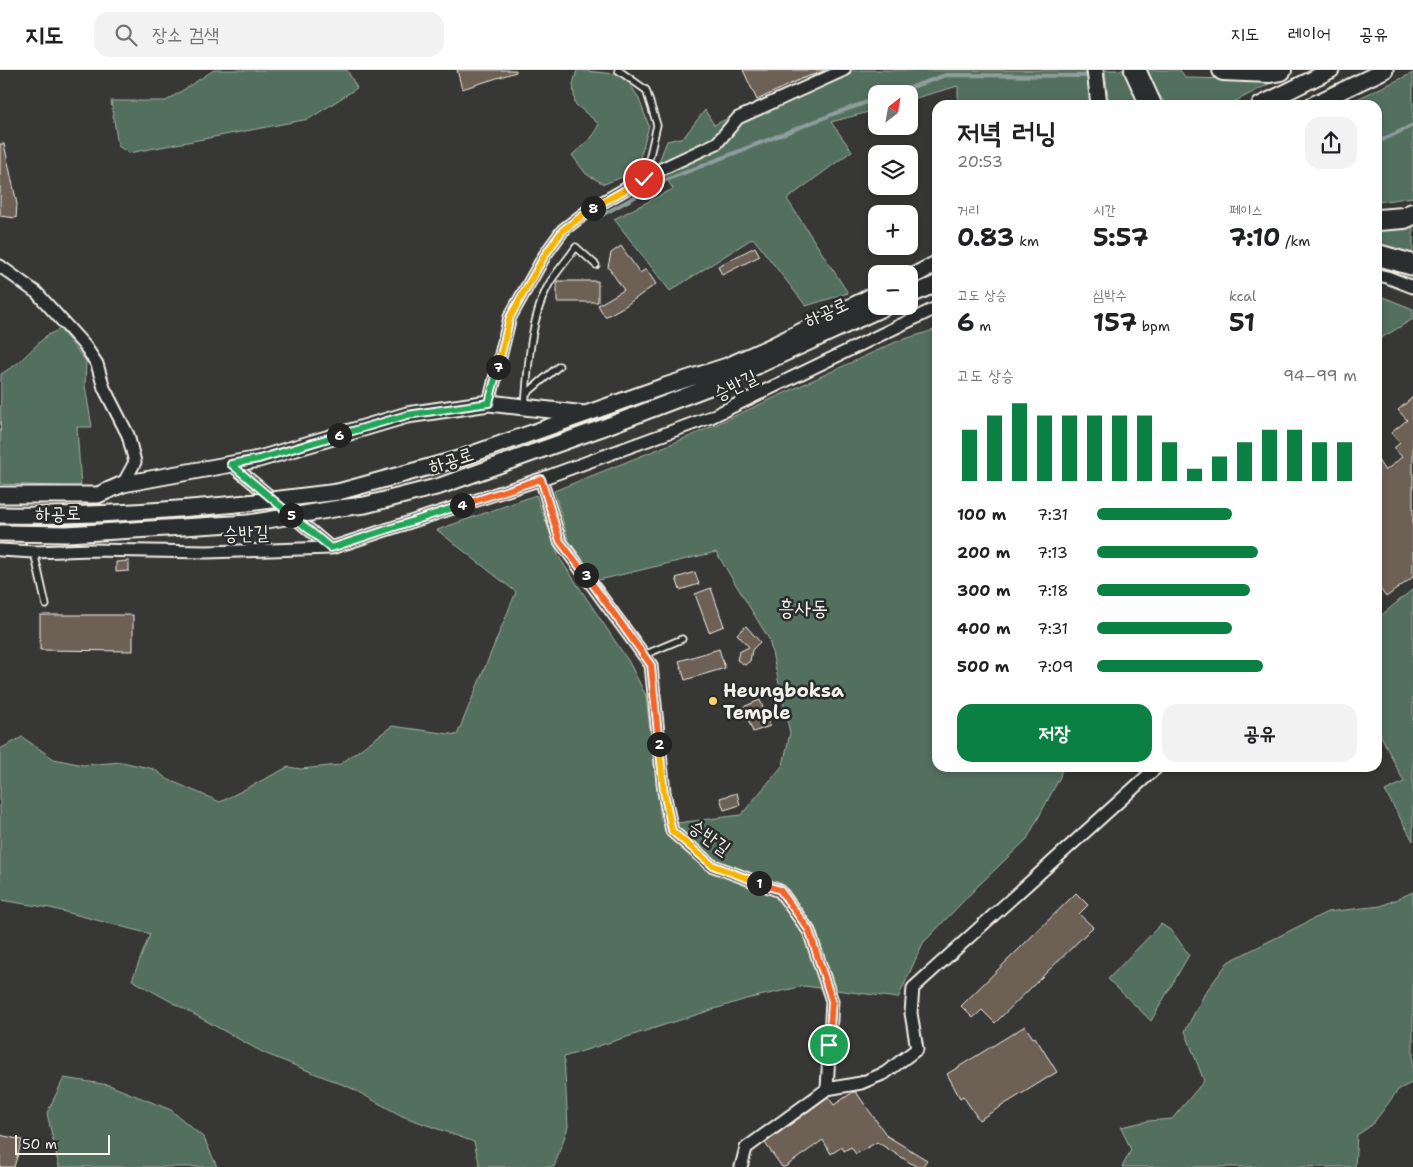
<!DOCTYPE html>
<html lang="ko">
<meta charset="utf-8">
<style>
:root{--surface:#fff;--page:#f2f2f2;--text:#202124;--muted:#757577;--line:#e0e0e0;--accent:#0b8043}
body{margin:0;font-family:"Shantell Sans","Poor Story",sans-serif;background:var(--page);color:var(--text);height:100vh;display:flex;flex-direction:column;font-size:19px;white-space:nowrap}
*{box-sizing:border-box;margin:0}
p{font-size:16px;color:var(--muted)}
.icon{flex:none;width:28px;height:28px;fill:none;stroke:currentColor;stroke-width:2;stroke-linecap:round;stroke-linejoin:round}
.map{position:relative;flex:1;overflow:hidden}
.side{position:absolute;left:932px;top:30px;width:450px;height:672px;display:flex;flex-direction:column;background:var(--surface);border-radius:15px;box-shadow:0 2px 8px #0003}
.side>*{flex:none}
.needle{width:32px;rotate:31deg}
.controls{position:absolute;left:868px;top:15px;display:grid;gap:10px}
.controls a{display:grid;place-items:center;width:50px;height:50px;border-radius:10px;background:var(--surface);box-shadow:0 2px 8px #0003;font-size:25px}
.scale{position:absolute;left:15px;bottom:12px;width:95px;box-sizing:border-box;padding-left:5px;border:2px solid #f4f1e8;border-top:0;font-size:14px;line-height:18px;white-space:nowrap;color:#f4f1e8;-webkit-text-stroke:4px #2a2d2e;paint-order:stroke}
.pin{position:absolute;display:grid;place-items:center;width:42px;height:42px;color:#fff;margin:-21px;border:2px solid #fff;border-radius:50%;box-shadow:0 1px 5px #0007}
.km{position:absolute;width:25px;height:25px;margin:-12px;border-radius:50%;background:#222;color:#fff;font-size:14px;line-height:25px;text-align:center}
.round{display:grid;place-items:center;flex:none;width:52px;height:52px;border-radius:15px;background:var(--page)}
.overview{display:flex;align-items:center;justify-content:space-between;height:85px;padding:0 25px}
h1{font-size:28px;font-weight:700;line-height:38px}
.figures{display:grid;grid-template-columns:repeat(3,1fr);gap:8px;height:85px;padding:5px 25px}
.figures div{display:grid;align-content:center}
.figures b{font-size:25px;font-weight:700}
.figures small{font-size:14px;font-weight:400}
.figures p{font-size:14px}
.chart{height:140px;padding:10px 25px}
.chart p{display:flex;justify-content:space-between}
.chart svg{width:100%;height:90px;margin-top:5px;stroke:var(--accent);stroke-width:6}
.action{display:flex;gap:10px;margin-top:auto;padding:10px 25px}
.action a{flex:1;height:58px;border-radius:15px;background:var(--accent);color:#fff;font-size:20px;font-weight:700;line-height:58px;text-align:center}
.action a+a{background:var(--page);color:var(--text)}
ul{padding:0 25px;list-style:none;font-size:16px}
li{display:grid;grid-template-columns:80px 60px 1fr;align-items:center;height:38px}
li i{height:12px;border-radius:6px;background:var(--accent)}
header{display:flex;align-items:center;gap:30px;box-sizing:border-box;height:70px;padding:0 25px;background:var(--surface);border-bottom:1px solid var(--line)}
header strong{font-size:24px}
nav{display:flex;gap:28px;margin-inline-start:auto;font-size:18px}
.search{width:350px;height:45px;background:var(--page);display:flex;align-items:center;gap:12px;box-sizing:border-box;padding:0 18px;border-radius:15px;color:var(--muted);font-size:19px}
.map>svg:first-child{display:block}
.green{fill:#536f5e;stroke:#a4b0a3}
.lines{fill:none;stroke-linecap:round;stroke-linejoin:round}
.stream{stroke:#8d9e9c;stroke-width:4}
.building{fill:#6d6154;stroke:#f4f1e8}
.service-casing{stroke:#f4f1e8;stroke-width:9}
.minor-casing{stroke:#f4f1e8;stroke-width:15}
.tertiary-casing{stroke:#f4f1e8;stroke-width:19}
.trunk-casing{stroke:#f4f1e8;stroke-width:24}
.service{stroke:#2a2d2e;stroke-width:5.5}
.minor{stroke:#2a2d2e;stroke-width:11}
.tertiary{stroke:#2a2d2e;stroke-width:15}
.trunk{stroke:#2a2d2e;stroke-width:20}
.tertiary-bridge-casing{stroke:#f4f1e8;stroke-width:19;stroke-linecap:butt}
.tertiary-bridge{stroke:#2a2d2e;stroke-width:15}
.split-1-casing{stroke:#fff;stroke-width:10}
.split-2-casing{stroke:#fff;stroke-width:10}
.split-3-casing{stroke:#fff;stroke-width:10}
.split-4-casing{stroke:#fff;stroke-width:10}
.split-5-casing{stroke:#fff;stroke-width:10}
.split-6-casing{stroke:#fff;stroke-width:10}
.split-7-casing{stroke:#fff;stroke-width:10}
.split-8-casing{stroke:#fff;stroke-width:10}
.split-9-casing{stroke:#fff;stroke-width:10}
.split-1{stroke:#f0652b;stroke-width:6}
.split-2{stroke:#f5b400;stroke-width:6}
.split-3{stroke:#f0652b;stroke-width:6}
.split-4{stroke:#f0652b;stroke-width:6}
.split-5{stroke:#22a559;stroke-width:6}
.split-6{stroke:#22a559;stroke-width:6}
.split-7{stroke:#22a559;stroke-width:6}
.split-8{stroke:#f5b400;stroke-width:6}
.split-9{stroke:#f5b400;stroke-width:6}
.poi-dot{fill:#ffd166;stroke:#2a2d2e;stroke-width:2}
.labels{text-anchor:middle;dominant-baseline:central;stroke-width:5;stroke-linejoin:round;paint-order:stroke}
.street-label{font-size:19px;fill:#f4f1e8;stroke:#2a2d2e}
.poi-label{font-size:19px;font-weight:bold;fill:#f4f1e8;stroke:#2a2d2e;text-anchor:start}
.quarter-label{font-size:21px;fill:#f4f1e8;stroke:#2a2d2e}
</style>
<header>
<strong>지도</strong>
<div class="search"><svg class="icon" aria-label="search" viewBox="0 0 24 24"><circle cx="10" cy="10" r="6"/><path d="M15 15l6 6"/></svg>장소 검색</div>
<nav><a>지도</a><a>레이어</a><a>공유</a></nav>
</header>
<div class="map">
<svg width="1413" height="1097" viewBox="0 0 1413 1097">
<rect width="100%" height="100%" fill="#373736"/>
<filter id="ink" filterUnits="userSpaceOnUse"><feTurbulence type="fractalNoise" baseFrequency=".02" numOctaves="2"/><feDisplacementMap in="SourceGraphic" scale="10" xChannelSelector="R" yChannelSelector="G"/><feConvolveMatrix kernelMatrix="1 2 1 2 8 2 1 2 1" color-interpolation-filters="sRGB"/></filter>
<g filter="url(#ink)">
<path class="green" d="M214,0H347L357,18L309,49L129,83L118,76L111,31H166Z
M577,0L625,5L639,29L649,56L636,102L604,114L586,104L572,85L592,67L599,54L575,34L573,14Z
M826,0H1088L1092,35H958V16L909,30V24H876V40L831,52L852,81L787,129L848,223L806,236L753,168L670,221L614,149L673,119L658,94L667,71L684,67L705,40L714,55Z
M1105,0H1125L1128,9L1142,35H1109Z
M1148,0H1180L1186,8L1277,10L1228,35H1167L1154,18Z
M1413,3V127L1378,132V35H1344Z
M1413,152V189L1378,176V158Z
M1378,225L1413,239V249L1378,270Z
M60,259L86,291L85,316L92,357H77L81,417L0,414L1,304L18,293L46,266Z
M937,259L938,698H1062L1060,707L1027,769L979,815L923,873L898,928L804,916L746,929L564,987L568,1057L554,1097H480L474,1072L402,1046L351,1018L264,983L132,910L150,864L50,838L0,830V679L22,667L54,689L83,695L122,692L154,699L167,709L220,732L288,697L301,699L339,695L392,656L457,665L516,522L437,460L536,425L559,487L629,592L646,626L661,751L677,753L741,745L783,695L790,663L769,569L716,482L595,511L569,472L554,421L693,365L898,271Z
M1413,519V771L1385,721L1404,712L1378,660V548Z
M1413,822V1012L1398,1020L1372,1055L1357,1065L1355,1097H1122L1131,1080L1121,1057L1148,1051L1172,1049L1204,1011L1185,961L1205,923L1228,892L1327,842L1381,836Z
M1161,854L1172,861L1189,885L1151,951L1108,909Z
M64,1008L109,1015L171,1040L204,1068L217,1097H59L47,1043Z"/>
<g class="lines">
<path class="stream" d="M892,24L946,5L1085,6L1088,3
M1378,72L1413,55
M600,146L666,110L836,43L876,29"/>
</g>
<path class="building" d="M457,0H516V2L462,19Z
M743,0H824V1L801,9L757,30Z
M0,74H4L17,134L16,148L0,146Z
M621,176L640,203L646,199L656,214L625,236L605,247L598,235L624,220L608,197L611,183Z
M755,177L760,186L722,205L718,196Z
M557,211H598V232H557Z
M1413,327V507L1386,527L1378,516V390L1385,401L1402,387L1394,378L1400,373L1391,363L1407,350L1398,340Z
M129,491V501L116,502V492Z
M695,502L699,514L680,520L676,508Z
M711,518L724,556L709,562L695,524Z
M40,545H133V581L40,580Z
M746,556L760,572L752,580L750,591L745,595L737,590L739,582L749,577L737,564Z
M719,579L725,598L685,610L679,591Z
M760,630L770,656L753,662L743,637Z
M737,723L740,735L724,740L720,728Z
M1076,823L1088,835L1079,844L1093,857L995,953L982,940L973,948L961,936Z
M1025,956L1033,968L1035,967L1057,1002L979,1050L963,1026L960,1028L947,1004Z
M853,1022H856L887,1066L927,1090L922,1097H917L877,1072L856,1084L851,1077L844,1081L842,1077L831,1084L823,1070L785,1097H782L765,1073L828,1027L834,1035Z
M0,1065L22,1070L14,1097H0Z"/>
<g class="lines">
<g class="service-casing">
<path id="service" d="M618,0L646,20L657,55L645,107
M526,324L559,296
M525,337C528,298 530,248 549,214C557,201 568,189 576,177L596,195
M34,482L46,535
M644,585L682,569"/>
</g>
<g class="minor-casing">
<path id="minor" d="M0,196L37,223L85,276L97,294L104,318L128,365L135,392L123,414
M1378,205L1387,207L1413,217
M489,333L510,247L545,185L563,160L589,140L655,102L717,73L738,48L844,0
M231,394L331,478
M541,409L560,471L651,595L664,722L672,761L711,795L780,821L809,861L832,931L827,1019L746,1078L741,1097
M0,480L34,482L91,480L207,482L331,478L541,409L711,347L938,237
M827,1019L861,1013L885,1003L917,979L911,943L913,918L1156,698"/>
</g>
<g class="tertiary-casing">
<path id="tertiary" d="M1095,0L1099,35
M1260,35L1331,0
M1312,35L1385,0
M909,208L938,193
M909,226L938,213
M338,422L458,389L662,317L727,296L774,275L876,224
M0,425H98L123,414L259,389L407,345L489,333L585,344
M340,438L365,435L440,416L602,358L720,313L887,236
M0,445C82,447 165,441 247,433
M0,463L67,464L249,453"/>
</g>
<g class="trunk-casing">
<path id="trunk" d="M1135,0L1151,35
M1223,0L1270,2L1281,0
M1378,150L1404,148L1413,144
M1378,185L1413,195"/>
</g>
<use href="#service" class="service"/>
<use href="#minor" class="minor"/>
<use href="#tertiary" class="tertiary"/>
<use href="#trunk" class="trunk"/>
<g class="tertiary-bridge-casing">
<path id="tertiary-bridge" d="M247,433L338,422
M249,453L340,438"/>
</g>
<use href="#tertiary-bridge" class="tertiary-bridge"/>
</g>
</g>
<g class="lines" filter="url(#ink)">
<g class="split-1-casing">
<path id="split-1" d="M759,813L780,820L809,860L832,931L829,975"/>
</g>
<g class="split-2-casing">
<path id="split-2" d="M659,674L664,722L672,761L712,795L759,813"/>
</g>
<g class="split-3-casing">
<path id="split-3" d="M586,505L651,595L659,674"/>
</g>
<g class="split-4-casing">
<path id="split-4" d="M462,435L541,409L560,471L586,505"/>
</g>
<g class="split-5-casing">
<path id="split-5" d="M291,445L331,478L462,435"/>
</g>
<g class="split-6-casing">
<path id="split-6" d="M291,445L231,394L259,389L339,365"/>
</g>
<g class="split-7-casing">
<path id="split-7" d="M339,365L407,345L489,333L498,297"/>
</g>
<g class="split-8-casing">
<path id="split-8" d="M498,297L510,247L545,185L563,160L593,138"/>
</g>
<g class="split-9-casing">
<path id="split-9" d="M593,138L644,109"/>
</g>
<use href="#split-1" class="split-1"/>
<use href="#split-2" class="split-2"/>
<use href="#split-3" class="split-3"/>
<use href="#split-4" class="split-4"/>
<use href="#split-5" class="split-5"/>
<use href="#split-6" class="split-6"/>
<use href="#split-7" class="split-7"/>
<use href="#split-8" class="split-8"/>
<use href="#split-9" class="split-9"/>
</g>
<circle class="poi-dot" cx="713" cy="631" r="5"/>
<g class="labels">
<g class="street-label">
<text transform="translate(826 242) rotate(-25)">하공로</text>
<text transform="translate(735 315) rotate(-26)">승반길</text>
<text transform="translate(451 390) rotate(-18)">하공로</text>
<text transform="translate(58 443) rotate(-1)">하공로</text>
<text transform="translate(246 463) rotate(-2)">승반길</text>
<text transform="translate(710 767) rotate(36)">승반길</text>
</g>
<g class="poi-label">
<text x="723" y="620">Heungboksa<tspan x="723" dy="22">Temple</tspan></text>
</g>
<g class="quarter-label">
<text x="803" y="538">흥사동</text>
</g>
</g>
</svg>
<div class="controls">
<a><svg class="needle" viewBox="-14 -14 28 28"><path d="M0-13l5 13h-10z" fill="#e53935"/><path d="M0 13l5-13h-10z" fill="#757577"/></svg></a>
<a><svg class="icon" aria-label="layers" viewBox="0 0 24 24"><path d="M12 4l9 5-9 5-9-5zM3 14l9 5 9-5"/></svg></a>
<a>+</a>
<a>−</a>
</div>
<div class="scale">50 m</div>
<div class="pin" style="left:829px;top:975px;background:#1e9e55"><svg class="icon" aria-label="arrive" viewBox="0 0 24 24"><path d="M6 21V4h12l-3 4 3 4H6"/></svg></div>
<div class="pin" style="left:644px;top:109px;background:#d93025"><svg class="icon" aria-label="check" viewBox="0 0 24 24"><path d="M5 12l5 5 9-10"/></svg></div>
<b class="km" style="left:759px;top:813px">1</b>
<b class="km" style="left:659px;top:674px">2</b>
<b class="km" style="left:586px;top:505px">3</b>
<b class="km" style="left:462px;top:435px">4</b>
<b class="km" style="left:291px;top:445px">5</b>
<b class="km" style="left:339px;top:365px">6</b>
<b class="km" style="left:498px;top:297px">7</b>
<b class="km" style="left:593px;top:138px">8</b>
<section class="side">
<div class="overview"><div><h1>저녁 러닝</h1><p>20:53</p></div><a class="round"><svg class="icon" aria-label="share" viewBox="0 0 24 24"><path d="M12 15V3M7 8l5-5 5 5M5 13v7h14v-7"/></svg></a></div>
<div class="figures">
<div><p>거리</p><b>0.83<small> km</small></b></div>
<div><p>시간</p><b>5:57</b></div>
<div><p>페이스</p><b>7:10<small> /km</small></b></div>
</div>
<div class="figures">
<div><p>고도 상승</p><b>6<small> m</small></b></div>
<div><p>심박수</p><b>157<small> bpm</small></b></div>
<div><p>kcal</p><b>51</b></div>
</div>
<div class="chart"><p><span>고도 상승</span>94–99 m</p>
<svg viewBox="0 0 160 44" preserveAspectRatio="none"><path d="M5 44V19M15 44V12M25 44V6M35 44V12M45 44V12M55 44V12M65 44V12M75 44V12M85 44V25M95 44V38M105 44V32M115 44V25M125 44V19M135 44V19M145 44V25M155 44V25"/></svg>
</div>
<ul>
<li><b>100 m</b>7:31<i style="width:52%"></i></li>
<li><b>200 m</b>7:13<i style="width:62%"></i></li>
<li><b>300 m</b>7:18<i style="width:59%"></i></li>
<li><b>400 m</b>7:31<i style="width:52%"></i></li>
<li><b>500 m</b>7:09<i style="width:64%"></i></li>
</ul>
<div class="action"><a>저장</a><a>공유</a></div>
</section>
</div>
